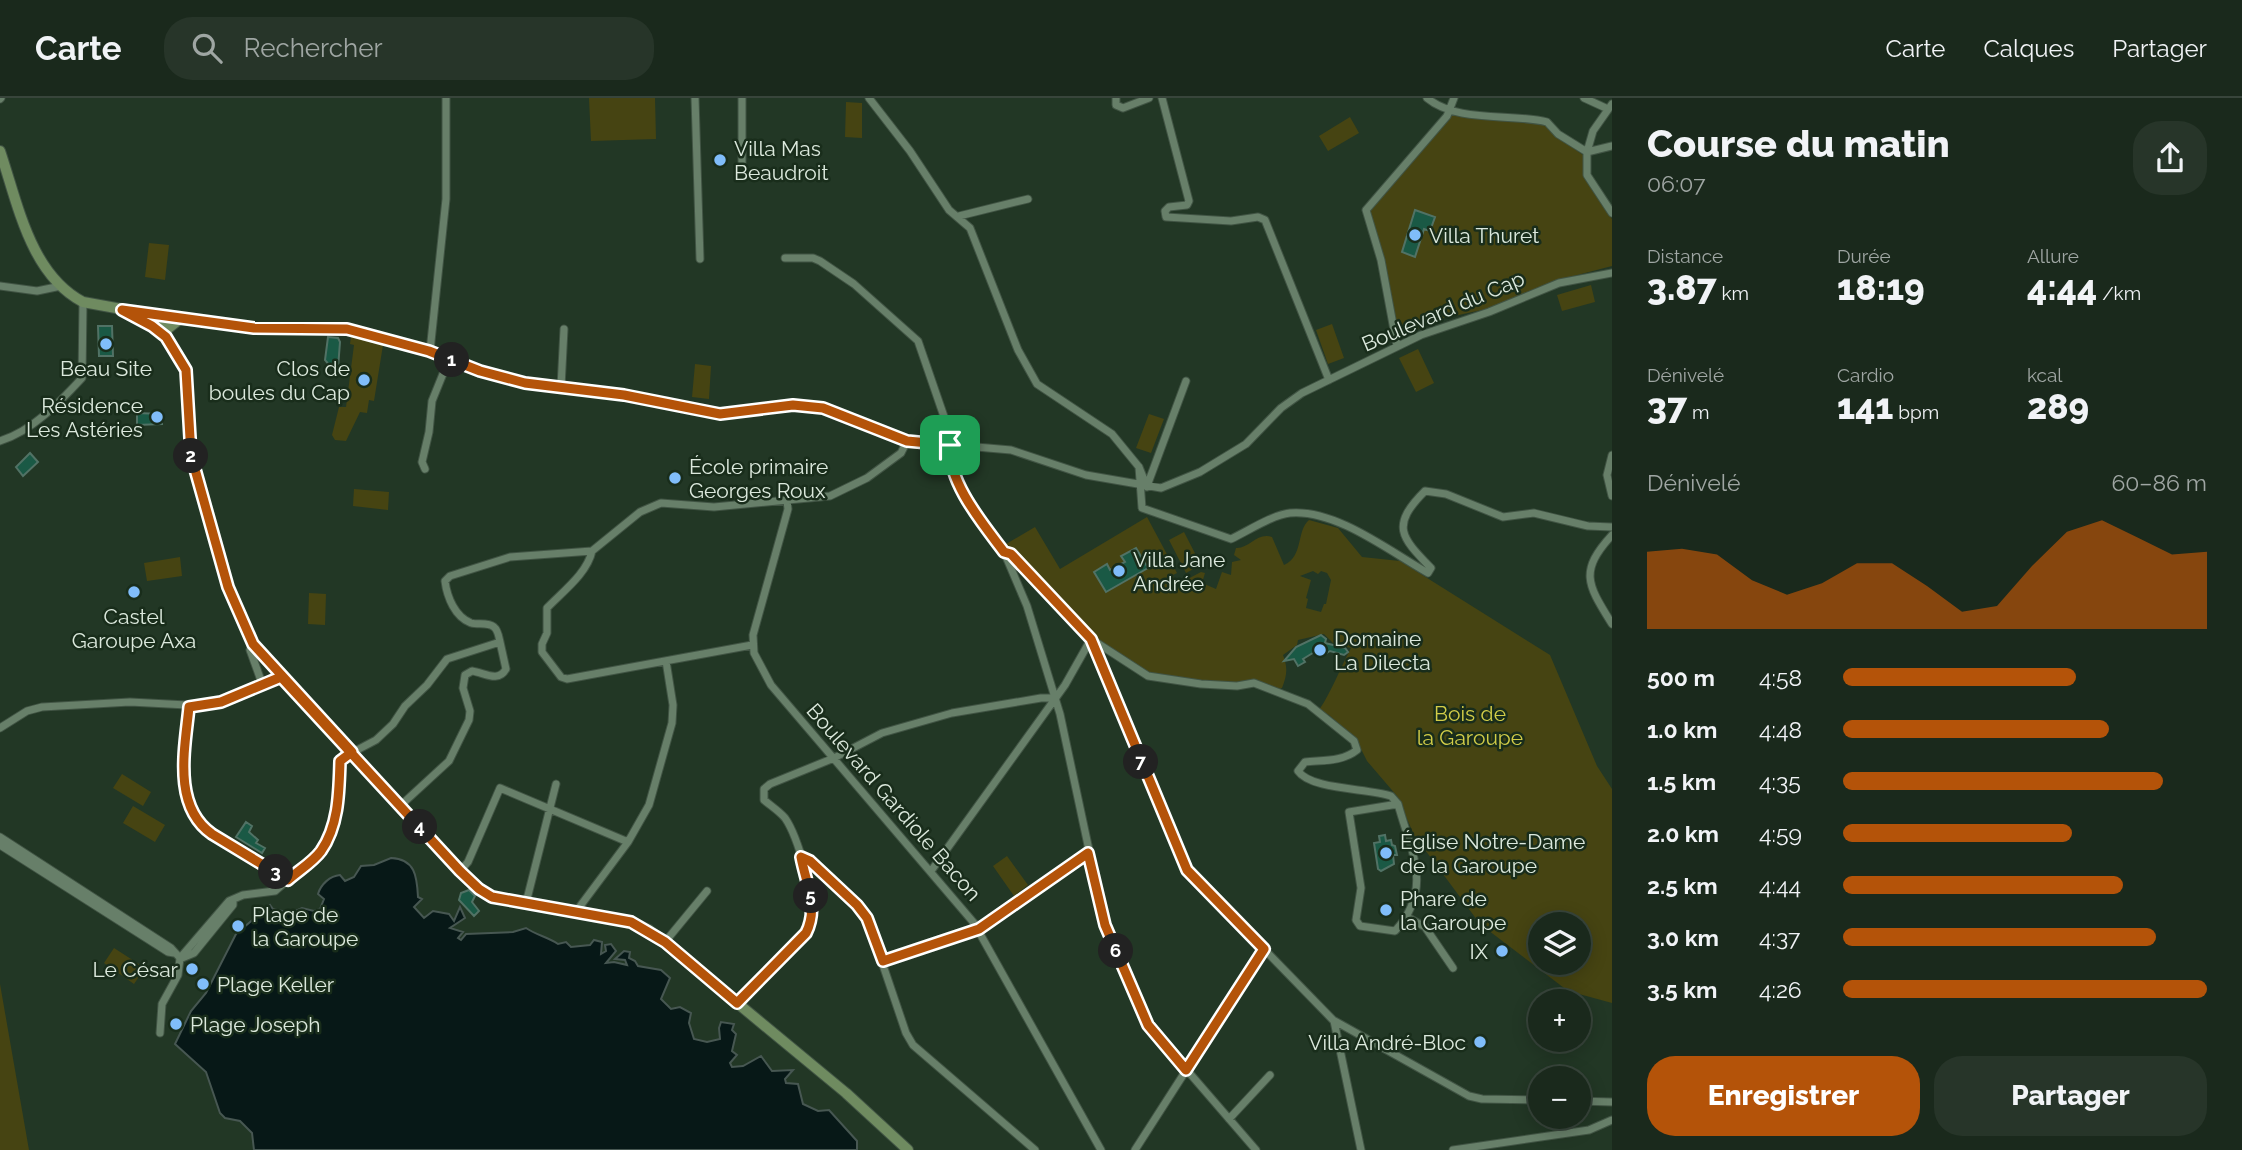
<!DOCTYPE html>
<html lang="fr">
<meta charset="utf-8">
<style>
:root{--surface:#1a291c;--page:#273529;--text:#f1f3f6;--muted:#9fa6a3;--line:#38453b;--accent:#b45309}
body{margin:0;font-family:Raleway,sans-serif;background:var(--page);color:var(--text);height:100vh;display:flex;flex-direction:column;font-size:26px;white-space:nowrap}
*{box-sizing:border-box;margin:0}
p{font-size:23px;color:var(--muted)}
.icon{flex:none;width:38px;height:38px;fill:none;stroke:currentColor;stroke-width:2;stroke-linecap:round;stroke-linejoin:round}
.map{position:relative;flex:1;overflow:hidden}
.details{display:flex;flex-direction:column;background:var(--surface);width:630px}
.details>*{flex:none}
.tools{position:absolute;left:1528px;top:814px;display:grid;gap:14px}
.tools a{display:grid;place-items:center;width:63px;height:63px;border-radius:50%;background:var(--surface);box-shadow:0 4px 18px #0003,0 0 0 2px var(--line);font-size:35px}
.pin{position:absolute;display:grid;place-items:center;width:60px;height:60px;color:#fff;margin:-30px;border-radius:14px;box-shadow:0 4px 10px #0006}
.km{position:absolute;width:35px;height:35px;margin:-18px;border-radius:50%;background:#222;color:#fff;font-size:19px;line-height:35px;text-align:center}
.round{display:grid;place-items:center;flex:none;width:74px;height:74px;border-radius:28px;background:var(--page)}
.summary{display:flex;align-items:center;justify-content:space-between;height:119px;padding:0 35px}
h1{font-size:38px;font-weight:800;line-height:52px}
.figures{display:grid;grid-template-columns:repeat(3,1fr);gap:10px;height:119px;padding:7px 35px}
.figures div{display:grid;align-content:center}
.figures b{font-size:35px;font-weight:800}
.figures small{font-size:19px;font-weight:400}
.figures p{font-size:19px}
.chart{height:196px;padding:14px 35px}
.chart p{display:flex;justify-content:space-between}
.chart svg{width:100%;height:126px;margin-top:7px;fill:var(--accent);opacity:.7}
.cta{display:flex;gap:14px;margin-top:auto;padding:14px 35px}
.cta a{flex:1;height:80px;border-radius:28px;background:var(--accent);color:#fff;font-size:28px;font-weight:800;line-height:80px;text-align:center}
.cta a+a{background:var(--page);color:var(--text)}
ul{padding:0 35px;list-style:none;font-size:23px}
li{display:grid;grid-template-columns:112px 84px 1fr;align-items:center;height:52px}
li i{height:18px;border-radius:9px;background:var(--accent)}
header{display:flex;align-items:center;gap:42px;box-sizing:border-box;height:98px;padding:0 35px;background:var(--surface);border-bottom:2px solid var(--line)}
header strong{font-size:33px}
nav{display:flex;gap:38px;margin-inline-start:auto;font-size:24px}
.search{width:490px;height:63px;background:var(--page);display:flex;align-items:center;gap:18px;box-sizing:border-box;padding:0 24px;border-radius:28px;color:var(--muted);font-size:26px}
main{display:flex;flex:1;min-height:0}
.map>svg:first-child{display:block}
.green{fill:#464412;fill-rule:evenodd}
.water{fill:#071817;stroke:#475752;stroke-width:2}
.building{fill:#1a5945;stroke:#517265;stroke-width:2}
.lines{fill:none;stroke-linecap:round;stroke-linejoin:round}
.street-casing{stroke:#415444;stroke-width:9}
.secondary-casing{stroke:#415444;stroke-width:12}
.street{stroke:#677f69;stroke-width:7}
.secondary{stroke:#6f8b60;stroke-width:10}
.route-casing{stroke:#fff;stroke-width:14}
.route{stroke:#b45309;stroke-width:9}
.poi-dot{fill:#80bdfa;stroke:#192d1b;stroke-width:2.5}
.labels{text-anchor:middle;dominant-baseline:central;stroke-width:5;stroke-linejoin:round;paint-order:stroke}
.poi-label{font-size:21px;fill:#dce9dd;stroke:#192d1b;text-anchor:start}
.street-label{font-size:21px;fill:#dce9dd;stroke:#192d1b}
.park-label{font-size:21px;fill:#d2cd48;stroke:#192d1b}
</style>
<header>
<strong>Carte</strong>
<div class="search"><svg class="icon" aria-label="search" viewBox="0 0 24 24"><circle cx="10" cy="10" r="6"/><path d="M15 15l6 6"/></svg>Rechercher</div>
<nav><a>Carte</a><a>Calques</a><a>Partager</a></nav>
</header>
<main>
<div class="map">
<svg width="1612" height="1052" viewBox="0 0 1612 1052">
<rect width="100%" height="100%" fill="#223725"/>
<path class="green" d="M589,0H655L656,41L591,43Z
M846,4L862,5V40L845,39Z
M1453,15L1545,25L1556,38L1583,57V78L1612,121V168L1558,182L1491,210L1431,223L1399,242L1368,113Z
M1350,19L1359,35L1328,53L1319,38Z
M149,145L169,147L165,182L145,179Z
M1591,187L1595,204L1562,213L1557,197Z
M1332,226L1344,260L1328,266L1316,232Z
M351,239L383,247L374,303L369,302L367,315L360,314L346,343L335,342L332,337L339,309H346L354,247L350,246Z
M1418,251L1434,285L1416,294L1399,260Z
M695,266L711,268L709,301L692,299Z
M1149,316L1164,321L1151,355L1136,350Z
M354,391L389,394L388,412L353,408Z
M1147,419L1177,475L1173,477L1174,480L1184,483L1201,474L1205,475L1202,485L1216,491L1222,474L1231,477L1232,464L1241,462L1234,457L1236,450C1249,451 1257,434 1272,439L1284,467C1304,458 1296,433 1309,422L1338,430L1362,459L1400,463L1550,557L1597,668L1612,691V905L1568,893L1480,826L1414,737L1397,698L1367,663L1356,641L1329,617L1319,612C1332,593 1340,570 1351,550L1334,546L1324,536L1298,542L1297,547L1283,557C1288,570 1287,577 1282,590L1275,592L1254,585L1160,581L1091,541L1059,499L1006,446L1035,429L1060,471ZM1122,459L1147,470L1106,494L1094,474L1107,467L1110,472L1125,464ZM1313,473L1318,476L1321,473L1327,475L1331,482L1326,506H1324L1321,514L1306,510L1308,501L1306,500L1311,482L1300,478ZM1540,826H1578V864H1540Z
M1184,434L1201,467L1186,475L1169,442Z
M180,459L182,478L147,483L144,465Z
M309,495L326,496L325,527L308,526Z
M122,676L151,694L143,708L113,690Z
M133,708L165,727L155,744L123,725Z
M1007,758L1028,787L1014,798L993,768Z
M114,850L145,870L134,886L104,865Z
M0,886L29,1052H0Z"/>
<path class="water" d="M391,760C415,761 417,778 418,799L422,801L414,809L424,820L433,813L449,816L454,823L460,809L465,820L450,830L463,834L458,840L461,842L466,836L513,834L526,830C536,837 548,839 558,846L566,844L571,849L590,847L594,842L602,844L601,856L606,853L605,847L611,846L616,853L606,865L614,864L627,867L625,862L615,861L624,853L630,854L629,860L635,863L638,868L661,872L670,880L661,901L671,911L680,909L691,915L689,925L694,941L707,944L720,941L719,930L721,924L734,926L732,932L736,936L732,953L737,957L730,965L732,969L743,968L761,958L772,973L793,972L785,981L786,985L798,986L803,1006L818,1013L829,1012L857,1043V1052H254L252,1035L240,1023L225,1020L220,1015L206,974L175,946L191,913L206,895L236,836L270,807L273,811L291,815L302,810L314,813L320,811L324,801L318,796C321,786 330,778 340,777L345,783L354,779L361,768L374,767Z"/>
<path class="building" d="M1415,112L1435,119L1430,133L1424,131L1415,159L1402,154Z
M98,228H112L113,258H99Z
M328,239L338,240L340,244L338,270L330,268L325,262Z
M137,315L161,316L162,326L137,327Z
M30,355L38,364L23,378L16,369Z
M1136,450L1148,470L1106,494L1094,474L1107,466L1110,472L1125,464L1121,458Z
M1321,537L1326,541L1325,545L1345,550L1348,554L1344,557L1330,553L1320,559L1316,553L1303,561L1305,564L1298,568L1294,561L1284,563L1296,549Z
M246,724L252,728L249,734L258,742L256,745L265,750L262,755L236,739Z
M1385,737L1386,743L1391,742L1392,747L1395,748L1397,757H1393L1394,766L1381,773L1378,771L1374,745L1380,744L1379,738Z
M469,792L475,798L472,804L479,813L474,818L459,802L461,795Z"/>
<g class="lines">
<g class="street-casing">
<path id="street" d="M695,0L700,161
M869,0L910,53L949,112L970,130L1018,252L1037,286L1112,336L1139,369L1147,389
M1116,0V7L1123,10L1149,0
M1162,0L1189,103L1187,107L1169,109L1165,113L1166,119L1231,123L1258,119L1265,122L1329,282
M1427,0C1457,25 1511,15 1547,24L1558,36L1587,54V77L1612,115
M1584,0L1608,11
M0,1L1,0
M1612,6L1593,33L1587,54L1612,48
M742,66V0
M959,118L1028,101
M785,160H813L820,163L854,186L918,243L949,333L950,353L959,386L969,407L1004,454L1027,508L1060,616L1105,827L1148,927L1256,1052
M0,188L37,193L61,188
M160,218L254,230L347,231L430,253L513,283L624,297L721,316L793,307L823,310L907,343L1011,352L1086,377L1161,390L1200,374L1246,346L1281,310L1302,295L1421,237L1489,214L1559,185L1612,175
M1397,248L1381,162L1366,112L1447,18L1454,0
M430,253L446,101V0
M561,289L564,231
M0,343C32,333 59,305 82,280L83,204
M1612,357L1607,377L1612,398
M1139,369L1142,410L1231,441C1248,433 1272,417 1290,415C1336,411 1389,453 1428,475L1431,470C1401,439 1390,428 1425,393L1446,396L1503,419L1534,415L1588,428L1612,429
M425,371L422,364L429,334L432,303L449,261
M1147,388L1186,283
M787,403L788,411L753,537L754,555L771,587L974,825L1101,1052
M1612,437C1578,474 1588,487 1612,526
M592,453C587,476 562,494 547,510V535L542,546V554L561,579L567,581L752,547
M1004,454L1011,455L1091,541L1148,578L1201,586L1237,588L1254,585L1308,606L1354,643L1357,652C1342,664 1323,662 1305,664L1298,673C1311,692 1368,690 1391,698L1398,706C1411,754 1434,790 1395,833L1360,828L1356,822L1361,790L1349,714L1398,706
M1091,542L1187,772L1333,922L1469,998L1482,1001L1540,1002
M253,546L250,552L263,588
M189,609C185,650 172,708 211,736L288,782
M0,630L27,613L42,609L130,604L206,608L253,593L281,579
M400,708L449,663L469,622L470,613L463,590L465,577L472,573C485,575 498,585 506,571L500,544
M0,739L171,850L180,860
M0,747L168,854L174,855
M801,759L810,763L857,807L867,820L906,935L913,947L1035,1052
M460,773L468,764L500,690L628,744
M931,773L1065,587L1091,541
M526,805L556,686
M575,815L628,744L649,707L672,625L673,607L666,563
M1407,819L1425,829L1453,870
M665,844L707,793
M182,860L194,855L233,807V803
M882,863L979,831L1088,755
M737,905C754,889 804,844 811,824C818,805 797,737 785,720C779,713 771,708 764,702V691L770,686L834,660L882,635L952,615L1041,600H1056
M1334,923L1361,1052
M160,935L162,906L178,877L180,860L229,803L243,797L275,793L320,754L332,732L338,705L342,660L376,642L393,626L405,608L427,587L447,561L500,544C499,539 498,532 494,529C488,524 478,527 471,525C455,519 447,499 445,483L450,478L510,459L592,453L640,414L661,405L714,409L830,398L867,380L901,355L907,343
M1578,1003L1612,1004
M1229,1021L1270,977
M1135,1052L1264,851
M1453,1052L1589,1032L1612,1022"/>
</g>
<g class="secondary-casing">
<path id="secondary" d="M0,53C18,106 30,176 83,204L160,218L166,239
M122,212L152,228L166,239L186,272L191,357L228,489L253,546L460,773L479,791L492,799L631,824L649,832L846,995L908,1052
M166,232L181,220"/>
</g>
<use href="#street" class="street"/>
<use href="#secondary" class="secondary"/>
</g>
<g class="lines">
<g class="route-casing">
<path id="route" d="M950,347L907,343L823,310L793,307L720,316L624,297L525,285L480,273L429,253L347,231L254,230L122,212L152,228L166,239L186,272L191,357L228,489L253,546L352,654L340,663C339,694 339,727 321,753C313,764 298,773 288,782L212,736C172,708 185,650 189,609L221,604L281,579L460,773L479,791L492,799L631,824L665,844L737,905L806,835C819,809 806,786 801,759L810,763L857,807L867,820L883,863L979,831L1088,755L1105,827L1148,927L1186,972L1264,851L1187,772L1091,541L1011,456L1004,454C984,427 947,384 950,347"/>
</g>
<use href="#route" class="route"/>
</g>
<g class="poi-dot">
<circle cx="720" cy="62" r="7"/>
<circle cx="1415" cy="137" r="7"/>
<circle cx="106" cy="246" r="7"/>
<circle cx="364" cy="282" r="7"/>
<circle cx="157" cy="319" r="7"/>
<circle cx="675" cy="380" r="7"/>
<circle cx="1119" cy="473" r="7"/>
<circle cx="134" cy="494" r="7"/>
<circle cx="1320" cy="552" r="7"/>
<circle cx="1386" cy="755" r="7"/>
<circle cx="1386" cy="812" r="7"/>
<circle cx="238" cy="828" r="7"/>
<circle cx="1502" cy="853" r="7"/>
<circle cx="192" cy="871" r="7"/>
<circle cx="203" cy="886" r="7"/>
<circle cx="176" cy="926" r="7"/>
<circle cx="1480" cy="944" r="7"/>
</g>
<g class="labels">
<g class="poi-label">
<text x="734" y="50">Villa Mas<tspan x="734" dy="24">Beaudroit</tspan></text>
<text x="1429" y="137">Villa Thuret</text>
<text x="106" y="270" text-anchor="middle">Beau Site</text>
<text x="350" y="270" text-anchor="end">Clos de<tspan x="350" dy="24">boules du Cap</tspan></text>
<text x="143" y="307" text-anchor="end">Résidence<tspan x="143" dy="24">Les Astéries</tspan></text>
<text x="689" y="368">École primaire<tspan x="689" dy="24">Georges Roux</tspan></text>
<text x="1133" y="461">Villa Jane<tspan x="1133" dy="24">Andrée</tspan></text>
<text x="134" y="518" text-anchor="middle">Castel<tspan x="134" dy="24">Garoupe Axa</tspan></text>
<text x="1334" y="540">Domaine<tspan x="1334" dy="24">La Dilecta</tspan></text>
<text x="1400" y="743">Église Notre-Dame<tspan x="1400" dy="24">de la Garoupe</tspan></text>
<text x="1400" y="800">Phare de<tspan x="1400" dy="24">la Garoupe</tspan></text>
<text x="252" y="816">Plage de<tspan x="252" dy="24">la Garoupe</tspan></text>
<text x="1488" y="853" text-anchor="end">IX</text>
<text x="178" y="871" text-anchor="end">Le César</text>
<text x="217" y="886">Plage Keller</text>
<text x="190" y="926">Plage Joseph</text>
<text x="1466" y="944" text-anchor="end">Villa André-Bloc</text>
</g>
<g class="street-label">
<text transform="translate(1443 213) rotate(-23)">Boulevard du Cap</text>
<text transform="translate(894 704) rotate(49)">Boulevard Gardiole Bacon</text>
</g>
<g class="park-label">
<text x="1470" y="615">Bois de<tspan x="1470" dy="24">la Garoupe</tspan></text>
</g>
</g>
</svg>
<div class="tools">
<a><svg class="icon" aria-label="layers" viewBox="0 0 24 24"><path d="M12 4l9 5-9 5-9-5zM3 14l9 5 9-5"/></svg></a>
<a>+</a>
<a>−</a>
</div>
<div class="pin" style="left:950px;top:347px;background:#1e9e55"><svg class="icon" aria-label="arrive" viewBox="0 0 24 24"><path d="M6 21V4h12l-3 4 3 4H6"/></svg></div>
<b class="km" style="left:452px;top:262px">1</b>
<b class="km" style="left:191px;top:358px">2</b>
<b class="km" style="left:276px;top:774px">3</b>
<b class="km" style="left:420px;top:729px">4</b>
<b class="km" style="left:811px;top:798px">5</b>
<b class="km" style="left:1116px;top:853px">6</b>
<b class="km" style="left:1141px;top:664px">7</b>
</div>
<section class="details">
<div class="summary"><div><h1>Course du matin</h1><p>06:07</p></div><a class="round"><svg class="icon" aria-label="share" viewBox="0 0 24 24"><path d="M12 15V3M7 8l5-5 5 5M5 13v7h14v-7"/></svg></a></div>
<div class="figures">
<div><p>Distance</p><b>3.87<small> km</small></b></div>
<div><p>Durée</p><b>18:19</b></div>
<div><p>Allure</p><b>4:44<small> /km</small></b></div>
</div>
<div class="figures">
<div><p>Dénivelé</p><b>37<small> m</small></b></div>
<div><p>Cardio</p><b>141<small> bpm</small></b></div>
<div><p>kcal</p><b>289</b></div>
</div>
<div class="chart"><p><span>Dénivelé</span>60–86 m</p>
<svg viewBox="0 0 160 44" preserveAspectRatio="none"><path d="M0 44V17L10 16L20 18L30 27L40 32L50 28L60 21L70 21L80 29L90 38L100 36L110 22L120 10L130 6L140 12L150 18L160 17V44z"/></svg>
</div>
<ul>
<li><b>500 m</b>4:58<i style="width:64%"></i></li>
<li><b>1.0 km</b>4:48<i style="width:73%"></i></li>
<li><b>1.5 km</b>4:35<i style="width:88%"></i></li>
<li><b>2.0 km</b>4:59<i style="width:63%"></i></li>
<li><b>2.5 km</b>4:44<i style="width:77%"></i></li>
<li><b>3.0 km</b>4:37<i style="width:86%"></i></li>
<li><b>3.5 km</b>4:26<i style="width:100%"></i></li>
</ul>
<div class="cta"><a>Enregistrer</a><a>Partager</a></div>
</section>
</main>
